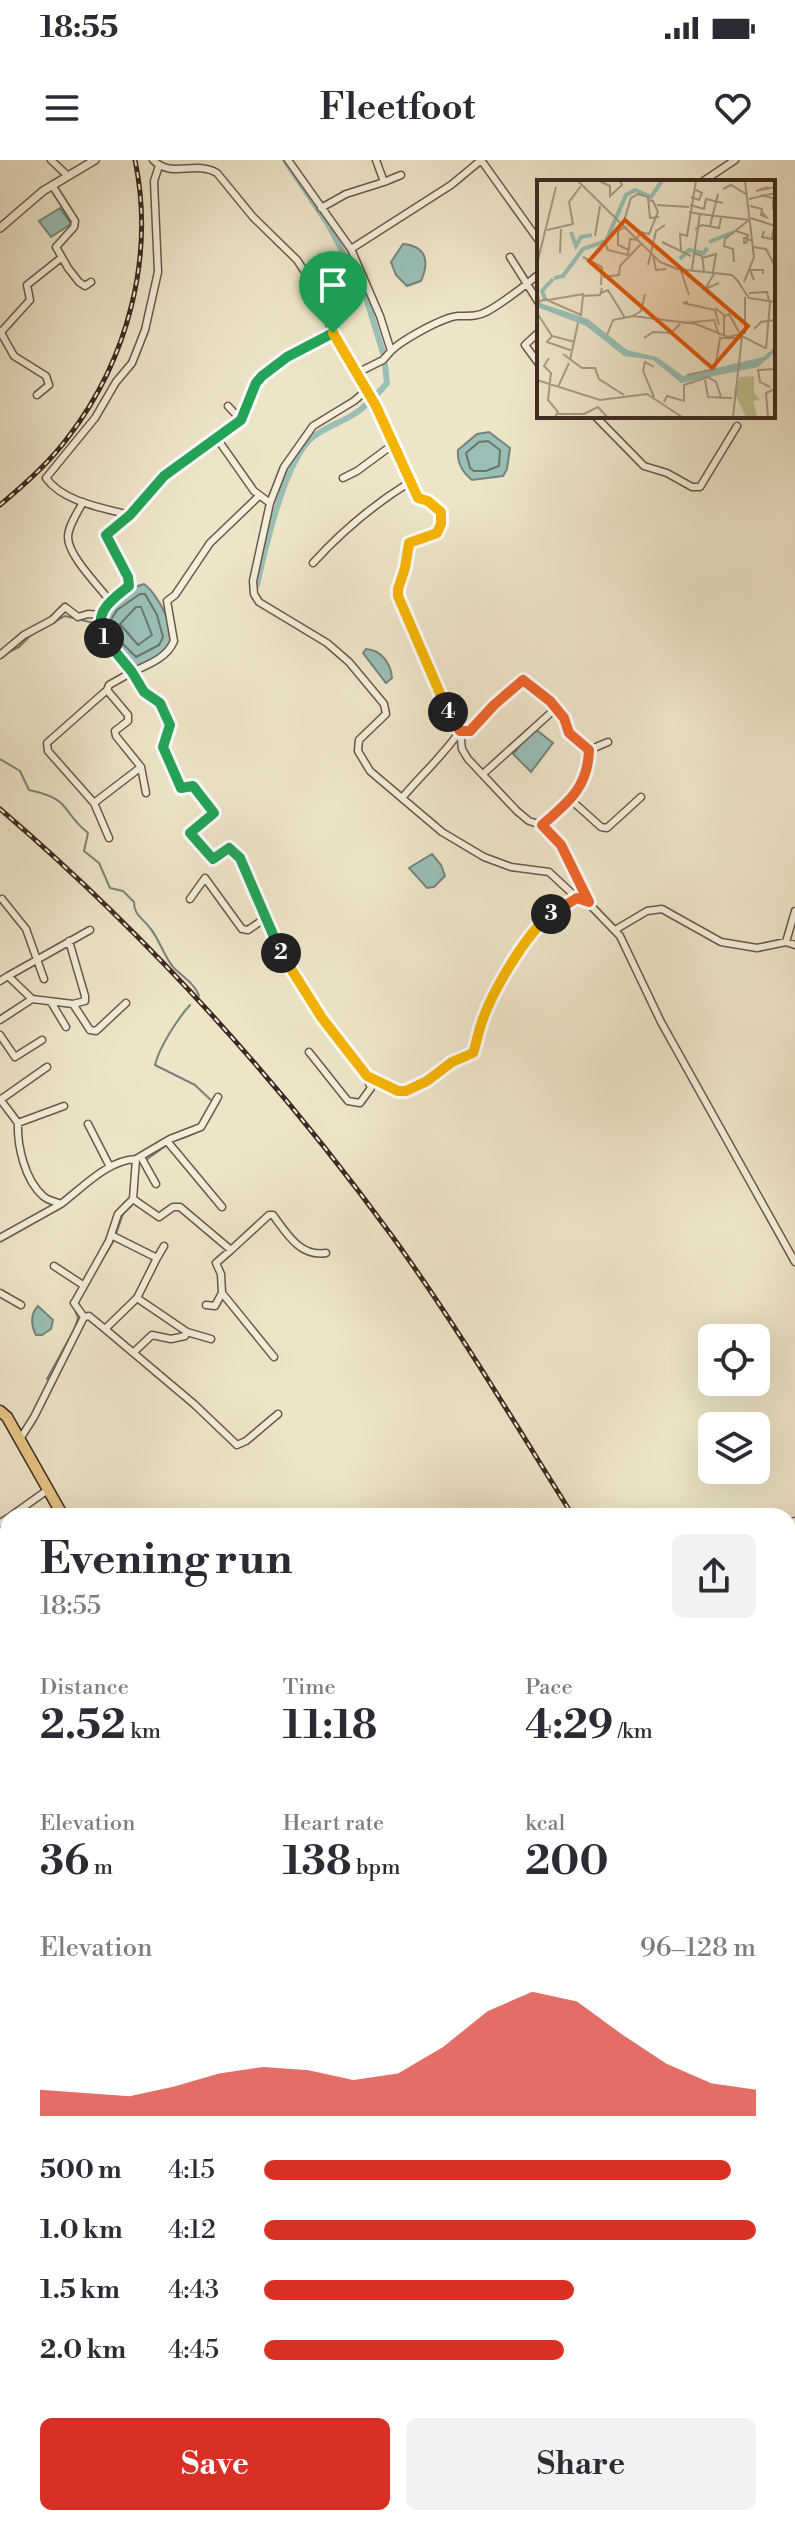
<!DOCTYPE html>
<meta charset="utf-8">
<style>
:root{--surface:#fff;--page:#f2f2f3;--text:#2b2b33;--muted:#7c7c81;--accent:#d93025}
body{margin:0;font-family:"Libre Bodoni",serif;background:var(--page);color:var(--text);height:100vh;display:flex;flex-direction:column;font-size:30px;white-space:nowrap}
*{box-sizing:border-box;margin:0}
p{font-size:26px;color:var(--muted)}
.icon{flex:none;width:44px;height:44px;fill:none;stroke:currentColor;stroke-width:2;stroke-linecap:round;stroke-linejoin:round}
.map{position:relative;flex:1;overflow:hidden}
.details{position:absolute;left:0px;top:1348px;width:796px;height:1018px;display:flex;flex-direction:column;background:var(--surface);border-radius:24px 24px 0 0;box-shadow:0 8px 32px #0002}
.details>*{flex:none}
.buttons{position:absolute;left:698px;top:1164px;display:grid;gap:16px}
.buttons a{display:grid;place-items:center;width:72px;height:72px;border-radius:12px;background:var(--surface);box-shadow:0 8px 32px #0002;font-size:40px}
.pin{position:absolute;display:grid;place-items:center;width:68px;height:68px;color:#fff;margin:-82px -34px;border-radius:50% 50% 50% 0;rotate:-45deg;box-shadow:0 0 8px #0007}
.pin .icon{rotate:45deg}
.km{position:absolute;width:40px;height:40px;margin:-20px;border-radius:50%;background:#222;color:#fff;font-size:22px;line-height:40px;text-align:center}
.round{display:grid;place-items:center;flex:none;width:84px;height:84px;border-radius:12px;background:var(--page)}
.head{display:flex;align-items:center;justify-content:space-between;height:136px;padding:0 40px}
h1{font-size:44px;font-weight:700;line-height:60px}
.metrics{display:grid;grid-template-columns:repeat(3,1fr);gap:12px;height:136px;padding:8px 40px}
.metrics div{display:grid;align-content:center}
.metrics b{font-size:40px;font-weight:700}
.metrics small{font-size:22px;font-weight:400}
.metrics p{font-size:22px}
.chart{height:224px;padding:16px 40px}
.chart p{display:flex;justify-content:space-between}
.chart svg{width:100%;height:144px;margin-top:8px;fill:var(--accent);opacity:.7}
.action{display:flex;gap:16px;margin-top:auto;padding:16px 40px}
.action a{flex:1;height:92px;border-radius:12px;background:var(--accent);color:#fff;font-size:32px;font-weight:700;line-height:92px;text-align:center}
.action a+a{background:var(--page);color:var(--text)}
ul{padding:0 40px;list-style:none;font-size:26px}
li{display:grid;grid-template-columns:128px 96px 1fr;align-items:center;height:60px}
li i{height:20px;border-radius:10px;background:var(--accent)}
.status{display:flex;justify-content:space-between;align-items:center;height:56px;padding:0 40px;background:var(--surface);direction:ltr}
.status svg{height:22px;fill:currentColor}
header{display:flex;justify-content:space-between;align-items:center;height:104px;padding:0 40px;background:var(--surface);font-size:36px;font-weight:700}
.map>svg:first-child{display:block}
.water{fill:#99bfb6;stroke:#75837a;stroke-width:2}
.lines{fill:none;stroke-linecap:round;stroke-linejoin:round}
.shore{stroke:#6c746c;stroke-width:2}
.stream{stroke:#75837a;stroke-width:2}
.canal{stroke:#99bfb6;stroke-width:6}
.minor-casing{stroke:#6a584b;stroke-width:9}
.tertiary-casing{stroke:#6a584b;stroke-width:10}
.trunk-casing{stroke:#3e2921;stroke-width:13}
.minor{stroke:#f4eedb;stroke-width:6}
.tertiary{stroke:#f4eedb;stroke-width:7}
.trunk{stroke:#e7c284;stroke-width:10}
.rail-casing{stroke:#3e2921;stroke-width:5}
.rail{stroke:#f4eedb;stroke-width:2;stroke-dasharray:6;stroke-linecap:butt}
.split-1-casing{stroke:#fff;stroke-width:16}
.split-2-casing{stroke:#fff;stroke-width:16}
.split-3-casing{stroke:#fff;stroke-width:16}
.split-4-casing{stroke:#fff;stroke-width:16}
.split-5-casing{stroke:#fff;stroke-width:16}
.split-1{stroke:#22a559;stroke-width:10}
.split-2{stroke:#22a559;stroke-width:10}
.split-3{stroke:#f5b400;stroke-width:10}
.split-4{stroke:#f0652b;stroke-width:10}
.split-5{stroke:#f5b400;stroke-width:10}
.inset-river{fill:none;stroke:#99bfb6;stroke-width:4}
.inset-road{fill:none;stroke:#a89a85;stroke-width:2}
.view{fill:#e0570d;fill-opacity:0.15;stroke:#e0570d;stroke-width:4}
.inset-edge{fill:none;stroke:#3e2921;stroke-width:4}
</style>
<div class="status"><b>18:55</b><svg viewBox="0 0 49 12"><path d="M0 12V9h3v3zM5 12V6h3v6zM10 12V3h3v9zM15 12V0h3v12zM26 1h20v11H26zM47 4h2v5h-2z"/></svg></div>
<header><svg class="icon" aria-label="menu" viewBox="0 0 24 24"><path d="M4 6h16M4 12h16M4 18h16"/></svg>Fleetfoot<svg class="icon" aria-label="heart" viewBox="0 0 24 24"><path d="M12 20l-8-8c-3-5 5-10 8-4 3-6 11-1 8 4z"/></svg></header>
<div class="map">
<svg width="795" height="2365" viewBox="0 0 795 2365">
<rect width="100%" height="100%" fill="#eee5c8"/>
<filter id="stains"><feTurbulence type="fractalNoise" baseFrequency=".0025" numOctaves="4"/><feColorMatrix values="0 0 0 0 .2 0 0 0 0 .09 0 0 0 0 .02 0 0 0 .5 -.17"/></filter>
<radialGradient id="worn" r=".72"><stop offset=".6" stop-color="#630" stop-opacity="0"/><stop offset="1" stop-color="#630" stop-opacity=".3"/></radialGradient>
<path class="water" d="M60,48L71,64L51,77L39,61Z
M403,84C426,86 430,101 421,121L407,126L396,115L391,102Z
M489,272L510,288L507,309L503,316L472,320C462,312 457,302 458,290L477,274Z
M144,424C158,434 179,473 168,488C161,497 144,503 134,508L113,485L101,465C108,445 124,429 144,424Z
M366,489C382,490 391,504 392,518L386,523L363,493Z
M534,568L553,583L531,612L513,594Z
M432,694L441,705L445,716L434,727L427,728L409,708Z
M38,1146L53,1160L51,1169L42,1175H36C31,1166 30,1154 38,1146Z"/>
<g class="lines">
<path class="shore" d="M488,281L500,290L499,306L486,311H474L470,308L466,293L479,282Z
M140,434H145L157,455L163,477L159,485L136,497L119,480L109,463L117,450Z
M136,447H141L152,475L138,485L120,464Z"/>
<path class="stream" d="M7,493L19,487L31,475L65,456L94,463
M0,599L20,611L29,630C72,639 60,650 88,673L84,691L99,703L110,728L123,731L134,742C134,756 143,758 150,768C160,780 164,797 174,808C183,817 196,825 199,836
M190,845C179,857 159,887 155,905L195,925L214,943
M176,980C194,975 205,970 213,952
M146,1000L164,987
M136,1033L137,1020
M116,1074L123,1054L131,1046
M105,1095L114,1080
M47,1219L75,1168L78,1158L73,1145"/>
<path class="canal" d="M285,0L328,64L365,134L383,193
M257,425C265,389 285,299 313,277C324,268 339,263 351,256C365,248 377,235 387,223L385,205"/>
<g class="minor-casing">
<path id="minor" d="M51,0L67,15
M153,0C172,19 195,0 217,13L253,57L297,100L307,115L336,179L367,230L395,283L414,331L418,338L428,341L441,352V364L437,373L409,383L405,408L398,429V436L444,544L460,571L462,589L468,599L517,651L529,661L542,665L561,685L592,747L620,776L661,862L795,1102
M288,0L351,89L380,156L391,191C402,180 443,157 458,156C469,156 477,157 488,151C506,141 523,127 539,114
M481,0L539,81
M384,22L401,15
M702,22L735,0
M52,25L75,61L74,67L56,87L68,108L79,122L85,126L91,122
M321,48L346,34L384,22L376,0
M351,89L451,25L480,1
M510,97L539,143
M0,171L14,196L46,216L49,225L37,235
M1,172L30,140L27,125L61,98
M539,172L525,185L539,204
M355,214L383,200L391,191
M367,230L354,241L313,266L284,307L270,343L253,421L254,434L259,442L327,483L349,502L384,544L386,554L359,580L358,591L370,611L442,672L484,697L511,707L549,712L577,738L589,742
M228,246L241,260
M595,256L644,306L667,313L692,327H700L737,266
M216,277L254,331L270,343
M343,318L357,311L395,283
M259,336L210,383L175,435L167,441L174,481C167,498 148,505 132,512L144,532L160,543L170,565L163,587L181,628L193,626L214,653L190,673L213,699L229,688L240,698C260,741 276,786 300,827C321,861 357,890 371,928L360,943L348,941L309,892
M83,342C78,352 68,366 68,377C68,396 99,426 110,441
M130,355C103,348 63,342 46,318L95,258L116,222L132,203L145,170L158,112L154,21L159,6
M313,403C342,371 373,345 410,322
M0,495L24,475L52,460L65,447L78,457L88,454L101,455
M107,530L47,583L48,591L94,643L109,678
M589,590L608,582
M483,614L555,549
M146,633L141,607L116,576L115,571L128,561V555L107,530L109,525L132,512C98,472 83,464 129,426L128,417L106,375L130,355L164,316L241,260L262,216L287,197L333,173
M402,638C421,615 443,596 460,571H470L477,565L494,545L523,520L550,541L564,558L569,573L589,590C589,608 583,626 571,640L601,667L607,668L641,637
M94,643L141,607
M542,665L571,640
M2,739L26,769L44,819
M190,739L205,718L242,769L248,770L267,757
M615,770L647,751L662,749L721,782L757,788L786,782L795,785
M69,781L85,836V841L73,844
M786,782L795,751
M8,816L90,770
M0,821L8,816L32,839L73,844L90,870L96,871L126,843
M51,842L66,867
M0,860L32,839
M0,875L15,897L42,880
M367,916C377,921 390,930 401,931C415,932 453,900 473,893L486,854L523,784L543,760L577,738
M0,939L18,963L64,946
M0,940L47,907
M18,963C17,986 25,1020 43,1036C47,1040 56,1042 61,1044C83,1027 108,1000 136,999
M88,964L110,1007
M167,981L222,1047
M141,997L156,1024
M133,1039L159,1057L173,1047H180L231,1090L216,1103L221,1114L222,1133L274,1197
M0,1078L61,1044
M231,1090L269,1055H273C287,1074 300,1097 326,1093
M157,1098L164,1086
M54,1106L83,1125
M0,1133L21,1145
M137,1138L187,1172L211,1179
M206,1145L215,1146L222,1133
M84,1157L89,1156L105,1169L137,1138L157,1098L111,1075
M105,1169L194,1244L237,1285L246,1281L278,1254
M134,1192L152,1175L171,1179L185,1176L187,1172
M20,1279L34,1257L84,1157L74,1143L76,1140L109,1081L118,1054L133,1039L136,999L170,979L201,967L218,937
M11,1356L49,1329
M0,1363L8,1358
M788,1363L795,1361
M0,1429L8,1430
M0,1537L8,1530
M0,1542L8,1553
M0,1640L8,1650
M0,1668L8,1661
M0,1798L8,1796
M0,1860L8,1869
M0,1892L8,1881
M788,2005L795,2016
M0,2071L8,2066
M0,2113L8,2120
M788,2120L795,2115
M0,2220L8,2217
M0,2312L8,2307
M788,2340L793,2365
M443,2365L445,2358"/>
</g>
<g class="tertiary-casing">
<path id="tertiary" d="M0,68L43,31L95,0"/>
</g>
<g class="trunk-casing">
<path id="trunk" d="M0,1251L7,1257L63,1356
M30,2365L31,2358"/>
</g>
<use href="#minor" class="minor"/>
<use href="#tertiary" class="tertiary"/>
<use href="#trunk" class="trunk"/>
<g class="rail-casing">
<path id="rail" d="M0,345C25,324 50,302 69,276C128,199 155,96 135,0
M0,649C147,775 278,920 392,1076C457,1166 514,1262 573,1356
M788,1713L795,1725"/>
</g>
<use href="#rail" class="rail"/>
</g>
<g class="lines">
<g class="split-1-casing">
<path id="split-1" d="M104,478C93,452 110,441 129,426L128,417L106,375L130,355L164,316L241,260L256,223L262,216L287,197L333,173"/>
</g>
<g class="split-2-casing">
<path id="split-2" d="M104,478L132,512L144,532L160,543L170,565L163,587L181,628L193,626L214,653L190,673L213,699L229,688L240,698L281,793"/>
</g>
<g class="split-3-casing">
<path id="split-3" d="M281,793L322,858L367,916L398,931H406L427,921L452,902L473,893C476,885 477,877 480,868C489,836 525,775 551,754"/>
</g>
<g class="split-4-casing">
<path id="split-4" d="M448,552L460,571H470L494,545L523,520L550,541L564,558L569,573L589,590C588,627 569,642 542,665L561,685L589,742L577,738L551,754"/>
</g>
<g class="split-5-casing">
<path id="split-5" d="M333,173L376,246L418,338L428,341L441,352V364L437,373L409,383L405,408L398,429V436L448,552"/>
</g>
<use href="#split-1" class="split-1"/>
<use href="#split-2" class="split-2"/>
<use href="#split-3" class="split-3"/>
<use href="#split-4" class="split-4"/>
<use href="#split-5" class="split-5"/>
</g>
<g transform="translate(537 20)">
<rect width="238" height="238" fill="#eee5c8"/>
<path d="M217,196V213L223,220L216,221L220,236L226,237H209L197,212L203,197Z" fill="#bec392"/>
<path d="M0,122L51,139L90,170L120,177L146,196L226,177L238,167V172L221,187L144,203L116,180L87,176L49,146L0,127Z" fill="#99bfb6"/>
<path class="inset-river" d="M34,52L39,66L44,57L55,55M172,62L197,52M143,79L152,70L167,73L170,68M17,98L26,96L46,69L69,61L89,15L98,10L114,17L125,1M9,121L5,111L16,99"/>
<path class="inset-road" d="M41,1L123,82L140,89L195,95L202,102M62,1L73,6V16L85,5L83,1M231,7L219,11L238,7M186,9L194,5L209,14M224,15L236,18V30M154,17L162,20L165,13L157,9M212,19L238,13M120,25L152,27M153,25L167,29L169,19L186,23M213,26L225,29L224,35L229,37L225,32M152,32L163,34L155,89M163,34L213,40M214,38L238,46M87,41L94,18L101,14L111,17L113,38L122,37M173,46L181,14M88,47L81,51V65L92,70M158,49L165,45L182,48L184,38M10,50L36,44L32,22L44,6M199,51L211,55V56L210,57V61L209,63H207V58H209L210,59L213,60H215M227,51L225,57L235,59L236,50M58,56L63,26M125,62L154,76M68,63L71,70L91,75L93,59L100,60L103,52L112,54L121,32L116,21L110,20M216,67L229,69L238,86M144,70L143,54L150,56L159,1M23,73L24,49M156,73L165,76L167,91M116,75L119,90L129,89M46,77L65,87L64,105M165,78L179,74L176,92M197,82L196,69L187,66L188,59L212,40M0,84L19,7M111,85L119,51L128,45M144,91L152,115M177,94L168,109L182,103M66,97L82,95L83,86L104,64M200,100L212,118L238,122M217,100L213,90H226V94M207,102L217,77L208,1M0,108L2,122L8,119L44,135L46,116L63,115L65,108M64,113L71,110L88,138M212,113L230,112L232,121M11,120L47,114M151,122L146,123L178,130L182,145M178,128L187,135V156M0,133L15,156L38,162M96,136L104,131L108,114M187,137L192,134L203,154M147,143L177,140L182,155M217,149L224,142L238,140M208,154V117M70,155L76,140L96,136L159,144L191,157L204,154M15,156L10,162L36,171M107,158L116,152L134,153L143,144M229,169L233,122M26,174L45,188H58L62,199L87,215M12,178L7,186L14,193L11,220L21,232L18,237M33,180L41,143M117,187L108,182L106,191L117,217M150,195L178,189L183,158H204M0,200L63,220L110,214L145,237M168,200L171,217L195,218M21,207L32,183M233,207L223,202L221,190L238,189M127,222L130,216L147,221V205L171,197L179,202L184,217M21,234H47L61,227L70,237M196,237L205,156L228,168M231,237L229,213L238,209"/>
<path class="view" d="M88,40L211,146L175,188L52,81Z"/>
<rect width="238" height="238" class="inset-edge"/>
</g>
<rect width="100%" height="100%" filter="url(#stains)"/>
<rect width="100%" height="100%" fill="url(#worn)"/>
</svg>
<div class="buttons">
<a><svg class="icon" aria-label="locate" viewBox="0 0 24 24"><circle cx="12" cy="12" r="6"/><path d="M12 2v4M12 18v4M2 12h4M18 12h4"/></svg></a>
<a><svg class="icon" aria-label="layers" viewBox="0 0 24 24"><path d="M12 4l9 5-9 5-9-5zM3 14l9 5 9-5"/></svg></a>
</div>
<div class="pin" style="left:333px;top:173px;background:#1e9e55"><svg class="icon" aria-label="arrive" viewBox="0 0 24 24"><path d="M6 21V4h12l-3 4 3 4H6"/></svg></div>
<b class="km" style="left:104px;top:478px">1</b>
<b class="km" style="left:281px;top:793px">2</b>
<b class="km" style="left:551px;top:754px">3</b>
<b class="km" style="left:448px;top:552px">4</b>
<section class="details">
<div class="head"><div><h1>Evening run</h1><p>18:55</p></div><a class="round"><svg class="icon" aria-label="share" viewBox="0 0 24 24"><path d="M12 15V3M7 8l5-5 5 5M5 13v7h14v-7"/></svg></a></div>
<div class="metrics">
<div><p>Distance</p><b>2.52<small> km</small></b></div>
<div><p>Time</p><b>11:18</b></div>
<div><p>Pace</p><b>4:29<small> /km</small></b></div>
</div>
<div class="metrics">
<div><p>Elevation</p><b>36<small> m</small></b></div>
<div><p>Heart rate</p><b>138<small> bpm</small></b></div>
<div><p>kcal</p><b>200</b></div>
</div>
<div class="chart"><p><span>Elevation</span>96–128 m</p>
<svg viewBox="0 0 160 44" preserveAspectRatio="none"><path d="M0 44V36L10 37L20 38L30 35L40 31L50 29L60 30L70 33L80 31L90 23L100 12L110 6L120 9L130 19L140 28L150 34L160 36V44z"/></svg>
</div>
<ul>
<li><b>500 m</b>4:15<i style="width:95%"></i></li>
<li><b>1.0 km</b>4:12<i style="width:100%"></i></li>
<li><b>1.5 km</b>4:43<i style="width:63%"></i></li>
<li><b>2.0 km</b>4:45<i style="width:61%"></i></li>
</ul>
<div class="action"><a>Save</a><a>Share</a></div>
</section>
</div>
